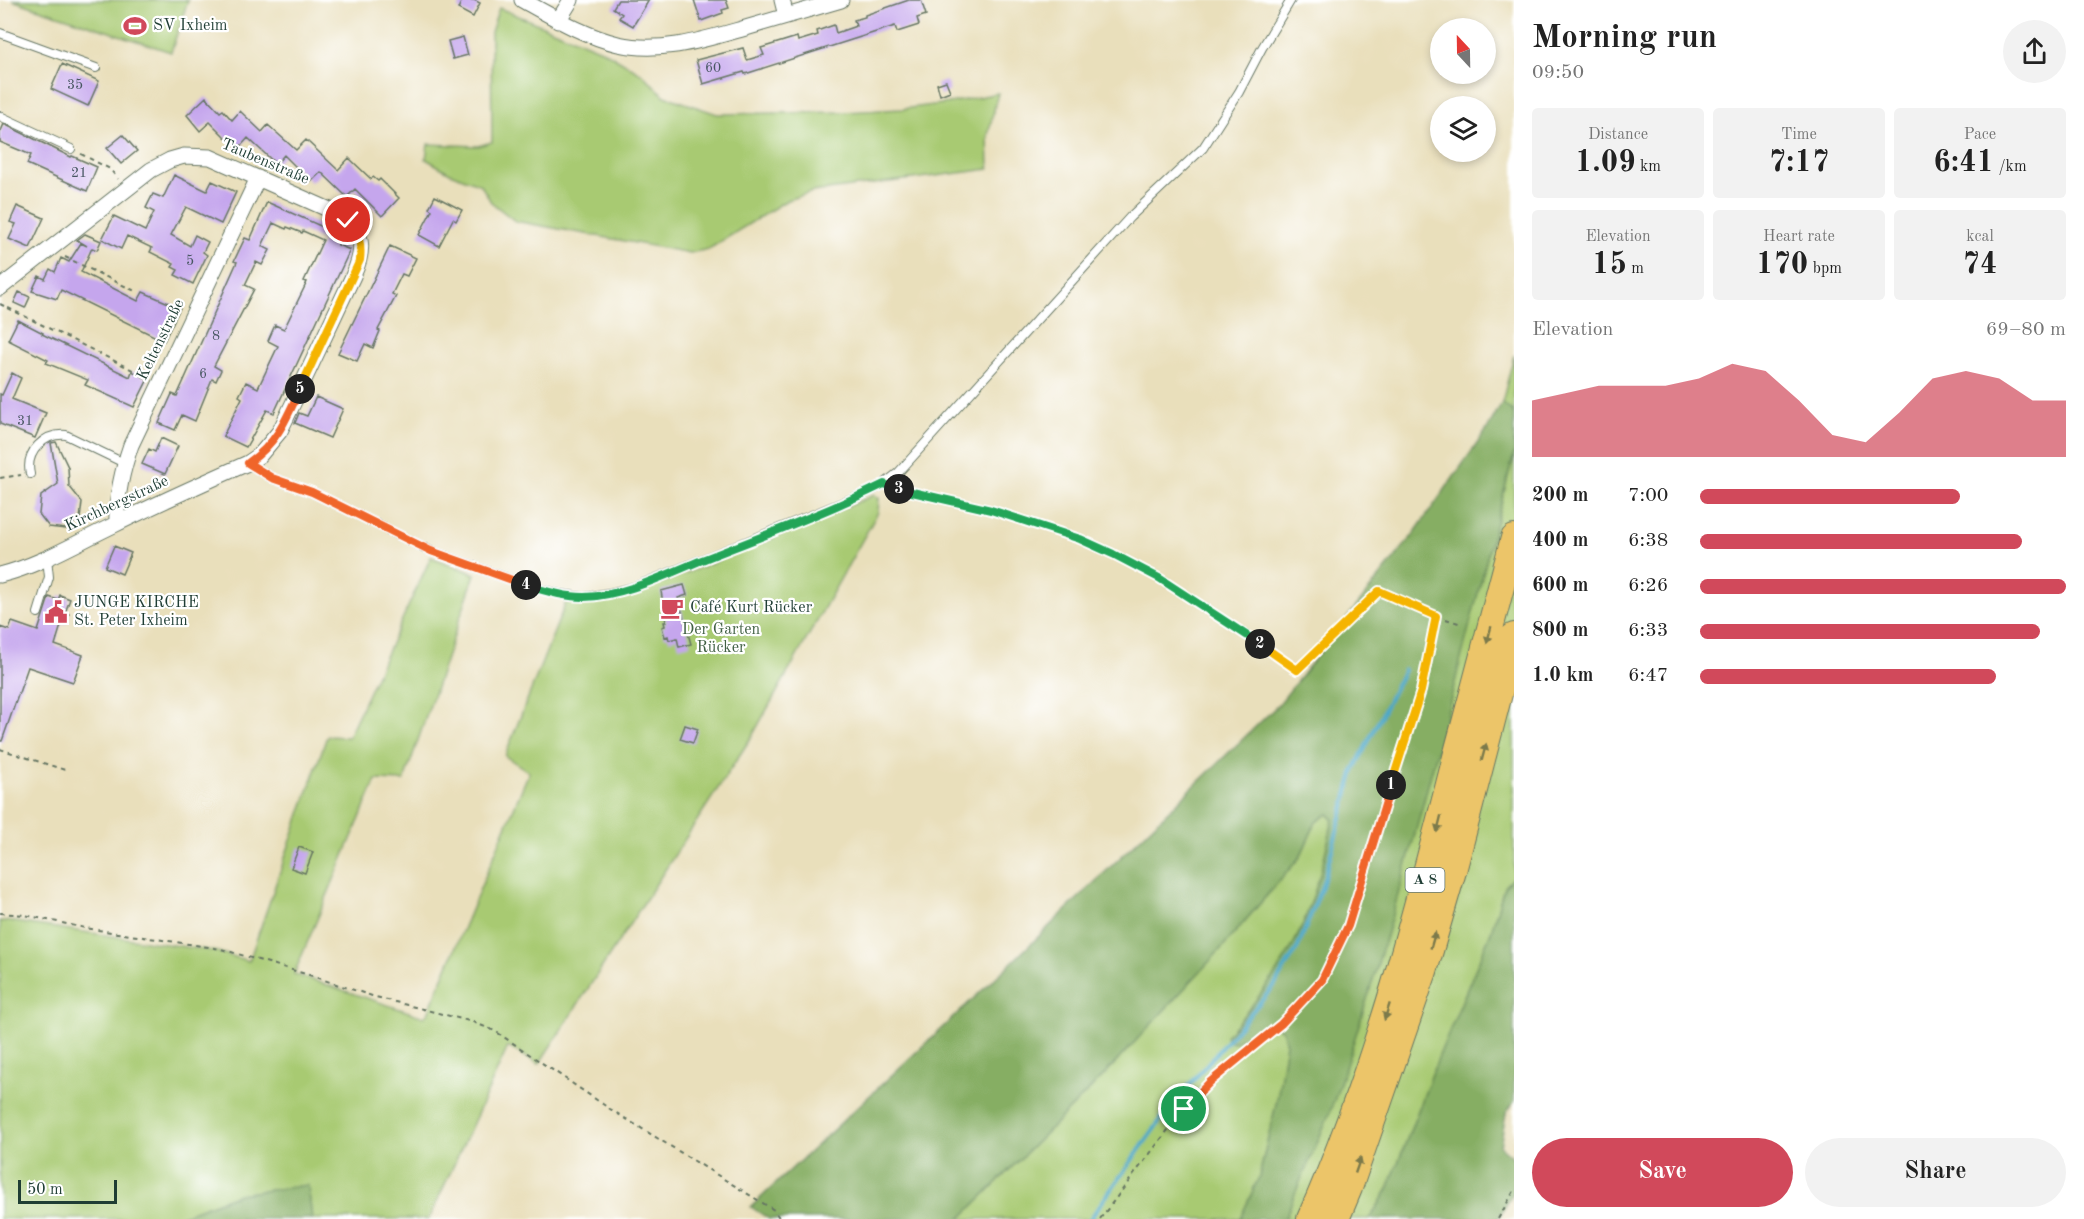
<!DOCTYPE html>
<meta charset="utf-8">
<style>
:root{--surface:#fff;--page:#f2f2f2;--text:#222;--muted:#767676;--accent:#d1495b}
body{margin:0;font-family:"Old Standard TT",serif;background:var(--page);color:var(--text);height:100vh;display:flex;flex-direction:column;font-size:22px;white-space:nowrap}
*{box-sizing:border-box;margin:0}
p{font-size:20px;color:var(--muted)}
.icon{flex:none;width:33px;height:33px;fill:none;stroke:currentColor;stroke-width:2;stroke-linecap:round;stroke-linejoin:round}
.map{position:relative;flex:1;overflow:hidden}
.side{display:flex;flex-direction:column;background:var(--surface);width:570px}
.side>*{flex:none}
.needle{width:39px;rotate:338deg}
.buttons{position:absolute;left:1430px;top:18px;display:grid;gap:12px}
.buttons a{display:grid;place-items:center;width:66px;height:66px;border-radius:50%;background:var(--surface);box-shadow:0 3px 9px #0003;font-size:30px}
.scale{position:absolute;left:18px;bottom:15px;width:99px;box-sizing:border-box;padding-left:6px;border:3px solid #1f3d34;border-top:0;font-size:16px;line-height:21px;white-space:nowrap;color:#1f3d34;-webkit-text-stroke:4px #fff;paint-order:stroke}
.pin{position:absolute;display:grid;place-items:center;width:51px;height:51px;color:#fff;margin:-26px;border:3px solid #fff;border-radius:50%;box-shadow:0 2px 6px #0007}
.km{position:absolute;width:30px;height:30px;margin:-15px;border-radius:50%;background:#222;color:#fff;font-size:16px;line-height:30px;text-align:center}
.round{display:grid;place-items:center;flex:none;width:63px;height:63px;border-radius:32px;background:var(--page)}
.headline{display:flex;align-items:center;justify-content:space-between;height:102px;padding:0 18px}
h1{font-size:33px;font-weight:700;line-height:45px}
.figures{display:grid;grid-template-columns:repeat(3,1fr);gap:9px;height:102px;padding:6px 18px}
.figures div{display:grid;align-content:center;border-radius:6px;background:var(--page);text-align:center}
.figures b{font-size:30px;font-weight:700}
.figures small{font-size:16px;font-weight:400}
.figures p{font-size:16px}
.chart{height:168px;padding:12px 18px}
.chart p{display:flex;justify-content:space-between}
.chart svg{width:100%;height:108px;margin-top:6px;fill:var(--accent);opacity:.7}
.primary-button{display:flex;gap:12px;margin-top:auto;padding:12px 18px}
.primary-button a{flex:1;height:69px;border-radius:36px;background:var(--accent);color:#fff;font-size:24px;font-weight:700;line-height:69px;text-align:center}
.primary-button a+a{background:var(--page);color:var(--text)}
ul{padding:0 18px;list-style:none;font-size:20px}
li{display:grid;grid-template-columns:96px 72px 1fr;align-items:center;height:45px}
li i{height:15px;border-radius:8px;background:var(--accent)}
main{display:flex;flex:1;min-height:0}
.map>svg:first-child{display:block}
.green{fill:#a8ca72;stroke:#648453;stroke-width:1.5}
.forest{fill:#86ae64;stroke:#52764c;stroke-width:1.5}
.lines{fill:none;stroke-linecap:round;stroke-linejoin:round}
.stream{stroke:#4ba8ca;stroke-width:4}
.building{fill:#c5a6ed}
.lane-casing{stroke:#667663;stroke-width:10}
.street-casing{stroke:#667663;stroke-width:17}
.highway-casing{stroke:#667663;stroke-width:28}
.path{stroke:#667663;stroke-width:2;stroke-dasharray:4.5 4.5;stroke-linecap:butt}
.lane{stroke:#fff;stroke-width:8}
.street{stroke:#fff;stroke-width:15}
.highway{stroke:#ecc569;stroke-width:26}
.oneway{fill:#7b7a4c}
.split-1-casing{stroke:#fff;stroke-width:12}
.split-2-casing{stroke:#fff;stroke-width:12}
.split-3-casing{stroke:#fff;stroke-width:12}
.split-4-casing{stroke:#fff;stroke-width:12}
.split-5-casing{stroke:#fff;stroke-width:12}
.split-6-casing{stroke:#fff;stroke-width:12}
.split-1{stroke:#f0652b;stroke-width:8}
.split-2{stroke:#f5b400;stroke-width:8}
.split-3{stroke:#22a559;stroke-width:8}
.split-4{stroke:#22a559;stroke-width:8}
.split-5{stroke:#f0652b;stroke-width:8}
.split-6{stroke:#f5b400;stroke-width:8}
.labels{text-anchor:middle;dominant-baseline:central;stroke-width:4.5;stroke-linejoin:round;paint-order:stroke}
.number-label{font-size:14px;fill:#485762}
.shield{fill:#fff;stroke:#627771;stroke-width:1.5}
.shield-label{font-size:15px;font-weight:bold;fill:#1f3d34}
.poi-label{font-size:16px;fill:#1f3d34;stroke:#fff;text-anchor:start}
.street-label{font-size:16px;fill:#1f3d34;stroke:#fff}
.park-label{font-size:16px;fill:#416044;stroke:#fff}
</style>
<main>
<div class="map">
<svg width="1514" height="1219" viewBox="0 0 1514 1219">
<rect width="100%" height="100%" fill="#fff"/>
<filter id="ink" filterUnits="userSpaceOnUse"><feTurbulence type="fractalNoise" baseFrequency=".0167" numOctaves="2"/><feDisplacementMap in="SourceGraphic" scale="12" xChannelSelector="R" yChannelSelector="G"/><feConvolveMatrix kernelMatrix="1 2 1 2 8 2 1 2 1" color-interpolation-filters="sRGB"/></filter>
<filter id="wash" filterUnits="userSpaceOnUse"><feTurbulence type="fractalNoise" baseFrequency=".008" numOctaves="4" result="noise"/><feDisplacementMap in="SourceGraphic" scale="24" xChannelSelector="R" yChannelSelector="G"/><feGaussianBlur stdDeviation="1.35" result="paint"/><feColorMatrix in="noise" values="0 0 0 0 0 0 0 0 0 0 0 0 0 0 0 0 0 1.4 0 .05"/><feComposite in="paint" operator="in"/></filter>
<g filter="url(#wash)">
<rect width="100%" height="100%" fill="#e9dfbb"/>
<path class="green" d="M12,0H188L171,52Z
M499,8L604,51L641,73L665,96L717,114L844,112L902,109L950,103L998,93L988,135L989,169L812,192L787,200L709,249L690,253L515,221L491,202L481,185L450,173L426,159L428,144L478,146L492,142L491,32Z
M1514,355V413L1502,403Z
M1514,454V876L1504,888L1491,932L1439,1056L1388,1189L1370,1219H1285L1414,837Z
M874,495L879,498L878,512L752,736L539,1064L508,1047L429,1219H312L308,1185L239,1194L173,1219H0V921L15,922L214,951L249,961L327,736L348,737L431,557L475,574L404,781L376,780L294,974L424,1017L428,1013L529,772L505,756L566,602C618,601 664,582 712,563C767,541 821,518 874,495Z
M1328,814L1333,819C1325,859 1312,911 1292,947C1274,979 1251,1008 1226,1036L1235,1042L1273,1023L1283,1032L1286,1044L1277,1100L1259,1177L1240,1219H960L1105,1074L1219,951L1300,857L1316,822Z"/>
<path class="forest" d="M1502,403L1514,413V454C1457,669 1407,887 1335,1098C1321,1139 1300,1178 1285,1219H1240L1259,1177L1277,1100L1286,1044L1283,1032L1273,1023L1235,1042L1229,1041L1226,1036C1251,1008 1274,979 1292,947C1312,911 1325,859 1333,819L1328,814L1316,822L1300,857L1219,951L1105,1074L960,1219H769L751,1207L1006,968L1279,704L1413,535L1486,431Z
M1514,876V1102L1506,1113L1500,1146L1514,1158V1191L1498,1219H1370L1388,1189L1439,1056L1491,932L1504,887Z
M308,1185L312,1219H173L239,1194Z"/>
<g class="lines">
<path class="stream" d="M1090,1219L1167,1111L1274,986L1298,947L1322,886L1354,770L1404,670"/>
</g>
<g id="blocks">
<path class="building" d="M462,0H474L480,3L473,17L458,9Z
M618,0H649L633,26L619,18L622,14L613,8Z
M694,0H726L729,8L722,10L723,13L701,21Z
M909,0H921L926,15L917,18L919,25L897,32L895,26L745,74L744,72L703,84L696,60L743,48L747,60L764,55L761,48L797,37L798,41L818,35L817,31L834,25L836,33L856,26L854,20L865,17V15Z
M463,37L468,55L453,59L448,41Z
M62,64L99,81L88,106L51,89Z
M946,81L950,91L940,95L937,84Z
M206,97L220,112L223,110L232,120L240,111L262,132L268,125L296,150L306,140L338,170L349,158L371,179L373,177L378,181L380,179L399,198L382,216L355,189L347,197L321,172L311,182L284,155L276,164L248,138L240,147L229,137L227,139L210,122L200,131L187,115Z
M4,124L71,157L72,156L97,167L87,191L27,164L31,155L0,142V133Z
M123,135L137,151L121,164L107,148Z
M174,175L207,191L212,181L236,192L221,224L186,207L171,235L190,246L195,235L208,242L203,252L207,255L193,284L175,275L178,270L172,267L174,264L150,252L152,248L127,236L121,249L102,239L114,216L145,231L154,212L146,208L153,194L163,198Z
M435,196L462,210L456,221L453,219L439,246L419,235L432,210L429,208Z
M267,202L343,236L338,245L350,250L274,413L267,410L246,447L223,436L242,398L239,396L246,382L258,388L278,346L268,341L275,325L284,329L307,282L304,281L323,240L303,231L302,233L287,227L286,229L273,223L262,246L270,250L262,265L256,262L245,285L254,289L214,366L221,370L216,381L212,379L195,421L182,415L175,430L159,423L172,394L177,396L237,262L234,261L245,238L250,240Z
M17,206L44,218L30,248L9,239L16,224L10,222Z
M85,234L101,241L97,250L92,248L81,272L138,301L143,292L180,308L164,341L61,290L57,299L32,291L39,276L45,279L50,269L55,272L61,258L69,262L81,243L87,246L77,240Z
M390,246L416,258L407,276L402,274L392,294L396,296L378,330L380,331L373,348L365,344L357,361L338,353Z
M19,292L30,297L25,308L14,303Z
M18,320L43,333L42,334L130,377L132,371L148,379L134,407L85,385L88,380L46,363L48,360L8,340Z
M12,373L21,378L12,399L46,413L35,438L0,424V394L2,395Z
M316,397L343,409L330,438L295,423L299,413L307,416Z
M161,438L178,446L165,474L142,464L149,449L155,452Z
M56,442L68,467L69,486L82,502L80,519L66,529L49,527L39,514L41,496L58,484L51,443Z
M114,546L131,553L122,574L105,567Z
M684,585L687,595L678,598L691,644L679,647L677,638L669,640L668,636L665,637L662,627L665,626L664,622H666L661,591Z
M60,595L70,599L65,613L69,614L66,624L62,622L55,645L83,655L73,682L28,667L2,741H0V627L9,630L12,622L38,631L49,597L58,600Z
M685,725L698,729L693,743L680,739Z
M299,847L313,852L305,873L291,868Z"/>
</g>
</g>
<g filter="url(#ink)">
<use href="#blocks" fill-opacity="0" stroke="#667663" stroke-width="1.5"/>
<g class="lines">
<g class="lane-casing">
<path id="lane" d="M0,33L96,68
M0,116L71,149
M248,463L272,478L312,492L431,551L532,587L560,594L584,597L609,593L637,586L866,493L884,484L898,473L1130,217L1203,148L1239,92L1262,48L1291,0
M30,474C25,452 44,433 66,435L124,463
M38,613L49,577L47,558"/>
</g>
<g class="street-casing">
<path id="street" d="M522,0C553,17 584,36 618,44C662,54 706,39 749,27C779,18 810,9 841,0
M782,0L786,16
M558,21L571,0
M0,288L151,170L170,160L184,156L210,157L339,214C365,232 365,249 353,276L280,431L260,455L248,463C203,483 158,503 114,525C76,543 40,565 0,575
M117,523C116,496 122,471 131,445L258,178"/>
</g>
<g class="highway-casing">
<path id="highway" d="M1310,1219C1376,1071 1416,914 1456,757C1475,684 1495,611 1514,538
M1336,1219L1349,1188L1424,971L1453,871L1514,636"/>
</g>
<path class="path" d="M81,154L110,169L118,179
M65,257L137,292
M0,304L149,378
M0,478L21,475
M895,488C925,497 957,502 988,510C1018,517 1050,528 1079,538C1157,568 1229,623 1297,670L1379,591L1435,615
M0,749L68,771
M0,913L25,915L85,928L221,949L309,975L372,996L473,1022L495,1031L610,1109L774,1210L780,1219
M1100,1219L1184,1109L1210,1082L1281,1024L1321,980L1348,926L1421,691L1436,616L1462,624
M1498,1219L1514,1191"/>
<use href="#lane" class="lane"/>
<use href="#street" class="street"/>
<use href="#highway" class="highway"/>
</g>
<defs><path id="oneway-solid" d="M-6-.8H1V-3.2L6.5 0L1 3.2V.8H-6Z" transform="scale(1.5)"/></defs>
<g class="oneway">
<use href="#oneway-solid" transform="translate(1489 635) rotate(105)"/>
<use href="#oneway-solid" transform="translate(1484 752) rotate(-75)"/>
<use href="#oneway-solid" transform="translate(1439 824) rotate(104)"/>
<use href="#oneway-solid" transform="translate(1433 940) rotate(-74)"/>
<use href="#oneway-solid" transform="translate(1387 1012) rotate(108)"/>
<use href="#oneway-solid" transform="translate(1358 1165) rotate(-71)"/>
</g>
</g>
<g class="lines" filter="url(#ink)">
<g class="split-1-casing">
<path id="split-1" d="M1184,1109L1210,1082L1281,1024L1322,980L1348,926L1391,785"/>
</g>
<g class="split-2-casing">
<path id="split-2" d="M1260,644L1297,670L1379,591L1436,616L1421,691L1391,785"/>
</g>
<g class="split-3-casing">
<path id="split-3" d="M899,489L991,510L1080,539L1113,554L1159,578L1260,644"/>
</g>
<g class="split-4-casing">
<path id="split-4" d="M526,585C544,591 565,597 584,597C624,596 665,575 702,560C763,536 825,513 884,484L899,489"/>
</g>
<g class="split-5-casing">
<path id="split-5" d="M300,389C286,420 277,443 248,463L272,478L312,492L431,551L526,585"/>
</g>
<g class="split-6-casing">
<path id="split-6" d="M300,389L360,260C362,243 359,234 348,220"/>
</g>
<use href="#split-1" class="split-1"/>
<use href="#split-2" class="split-2"/>
<use href="#split-3" class="split-3"/>
<use href="#split-4" class="split-4"/>
<use href="#split-5" class="split-5"/>
<use href="#split-6" class="split-6"/>
</g>
<defs>
<g id="stadium-bare" transform="scale(1.8)"><path d="M0-5a6.5 5 0 1 0 0 10a6.5 5 0 1 0 0-10ZM-3.5-1.8h7v3.6h-7Z" fill="#d1495b" stroke="#fff" stroke-width="2.5" paint-order="stroke"/></g>
<g id="cafe-bare" transform="scale(1.8)"><path d="M-5.5-4.5H6V0H3Q3 3.5 0 3.5H-2.5Q-5.5 3.5-5.5 0ZM3-3.2v2h1.7v-2ZM-6 4.5H4V6H-6Z" fill="#d1495b" stroke="#fff" stroke-width="2.5" paint-order="stroke"/></g>
<g id="civic-bare" transform="scale(1.8)"><path d="M-.6-6.5H3V-4.5H.6V-3L4-1V1h2V6H-6V1h2V-1L-.6-3ZM-1.2 2.5V6h2.4V2.5Z" fill="#d1495b" stroke="#fff" stroke-width="2.5" paint-order="stroke"/></g>
</defs>
<g fill-rule="evenodd">
<use href="#stadium-bare" x="135" y="26"/>
<use href="#cafe-bare" x="672" y="608"/>
<use href="#civic-bare" x="56" y="612"/>
</g>
<g class="labels">
<g class="number-label">
<text x="713" y="68">60</text>
<text x="75" y="85">35</text>
<text x="79" y="173">21</text>
<text x="190" y="261">5</text>
<text x="216" y="336">8</text>
<text x="203" y="374">6</text>
<text x="25" y="421">31</text>
</g>
<rect class="shield" x="1405.5" y="868" width="39" height="24" rx="4.5"/>
<g class="shield-label">
<text x="1425" y="880">A 8</text>
</g>
<g class="poi-label">
<text x="153" y="26">SV Ixheim</text>
<text x="74" y="603">JUNGE KIRCHE<tspan x="74" dy="18">St. Peter Ixheim</tspan></text>
<text x="690" y="608">Café Kurt Rücker</text>
</g>
<g class="street-label">
<text transform="translate(265 162) rotate(23)">Taubenstraße</text>
<text transform="translate(161 340) rotate(-64)">Keltenstraße</text>
<text transform="translate(117 504) rotate(-25)">Kirchbergstraße</text>
</g>
<g class="park-label">
<text x="721" y="630">Der Garten<tspan x="721" dy="18">Rücker</tspan></text>
</g>
</g>
</svg>
<div class="buttons">
<a><svg class="needle" viewBox="-14 -14 28 28"><path d="M0-13l5 13h-10z" fill="#e53935"/><path d="M0 13l5-13h-10z" fill="#767676"/></svg></a>
<a><svg class="icon" aria-label="layers" viewBox="0 0 24 24"><path d="M12 4l9 5-9 5-9-5zM3 14l9 5 9-5"/></svg></a>
</div>
<div class="scale">50 m</div>
<div class="pin" style="left:1184px;top:1109px;background:#1e9e55"><svg class="icon" aria-label="arrive" viewBox="0 0 24 24"><path d="M6 21V4h12l-3 4 3 4H6"/></svg></div>
<div class="pin" style="left:348px;top:220px;background:#d93025"><svg class="icon" aria-label="check" viewBox="0 0 24 24"><path d="M5 12l5 5 9-10"/></svg></div>
<b class="km" style="left:1391px;top:785px">1</b>
<b class="km" style="left:1260px;top:644px">2</b>
<b class="km" style="left:899px;top:489px">3</b>
<b class="km" style="left:526px;top:585px">4</b>
<b class="km" style="left:300px;top:389px">5</b>
</div>
<section class="side">
<div class="headline"><div><h1>Morning run</h1><p>09:50</p></div><a class="round"><svg class="icon" aria-label="share" viewBox="0 0 24 24"><path d="M12 15V3M7 8l5-5 5 5M5 13v7h14v-7"/></svg></a></div>
<div class="figures">
<div><p>Distance</p><b>1.09<small> km</small></b></div>
<div><p>Time</p><b>7:17</b></div>
<div><p>Pace</p><b>6:41<small> /km</small></b></div>
</div>
<div class="figures">
<div><p>Elevation</p><b>15<small> m</small></b></div>
<div><p>Heart rate</p><b>170<small> bpm</small></b></div>
<div><p>kcal</p><b>74</b></div>
</div>
<div class="chart"><p><span>Elevation</span>69–80 m</p>
<svg viewBox="0 0 160 44" preserveAspectRatio="none"><path d="M0 44V21L10 18L20 15L30 15L40 15L50 12L60 6L70 9L80 21L90 35L100 38L110 26L120 12L130 9L140 12L150 21L160 21V44z"/></svg>
</div>
<ul>
<li><b>200 m</b>7:00<i style="width:71%"></i></li>
<li><b>400 m</b>6:38<i style="width:88%"></i></li>
<li><b>600 m</b>6:26<i style="width:100%"></i></li>
<li><b>800 m</b>6:33<i style="width:93%"></i></li>
<li><b>1.0 km</b>6:47<i style="width:81%"></i></li>
</ul>
<div class="primary-button"><a>Save</a><a>Share</a></div>
</section>
</main>
